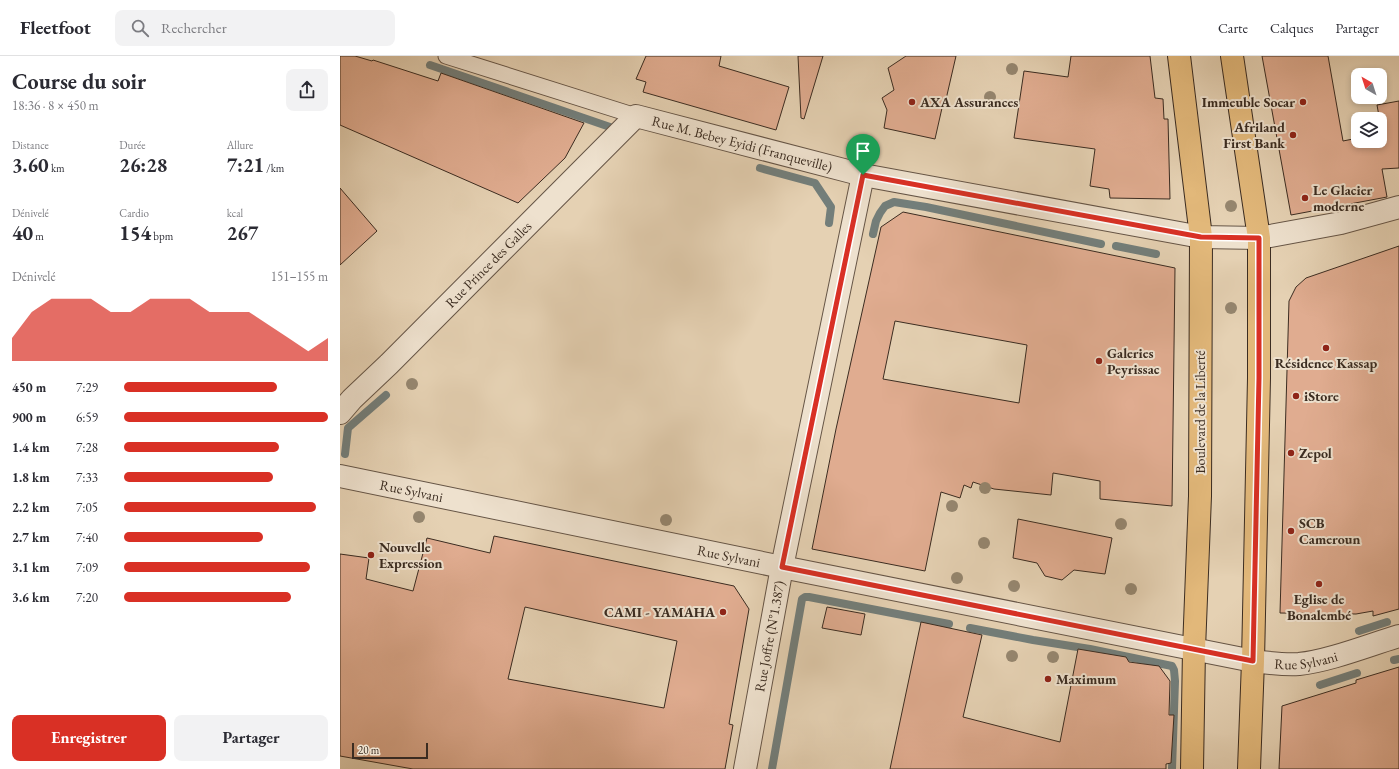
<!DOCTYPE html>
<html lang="fr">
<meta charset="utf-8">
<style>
:root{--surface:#fff;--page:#f2f2f3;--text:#2b2b33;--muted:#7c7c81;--line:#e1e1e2;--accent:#d93025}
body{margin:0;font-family:"EB Garamond",serif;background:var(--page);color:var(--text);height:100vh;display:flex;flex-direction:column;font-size:15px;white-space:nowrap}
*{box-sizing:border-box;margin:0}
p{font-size:13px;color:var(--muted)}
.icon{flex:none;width:22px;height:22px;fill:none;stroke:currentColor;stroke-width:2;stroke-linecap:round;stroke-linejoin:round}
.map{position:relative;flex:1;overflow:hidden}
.panel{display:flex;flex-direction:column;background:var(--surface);width:340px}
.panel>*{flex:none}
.needle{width:26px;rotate:321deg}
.controls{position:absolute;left:1011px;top:12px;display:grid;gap:8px}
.controls a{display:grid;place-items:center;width:36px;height:36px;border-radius:8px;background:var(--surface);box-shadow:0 2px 6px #0003;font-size:20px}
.scale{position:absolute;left:12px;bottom:10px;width:76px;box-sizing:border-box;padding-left:4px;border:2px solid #3b2c21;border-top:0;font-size:11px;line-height:14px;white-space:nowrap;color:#3b2c21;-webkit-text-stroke:3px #eee1ce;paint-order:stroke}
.pin{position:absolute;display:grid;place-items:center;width:34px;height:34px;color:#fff;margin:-41px -17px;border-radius:50% 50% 50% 0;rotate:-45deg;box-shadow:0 0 4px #0007}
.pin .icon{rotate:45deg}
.round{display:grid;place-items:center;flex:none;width:42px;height:42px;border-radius:8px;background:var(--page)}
.overview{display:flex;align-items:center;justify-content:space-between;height:68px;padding:0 12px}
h1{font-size:22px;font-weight:700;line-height:30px}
.stats{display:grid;grid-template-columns:repeat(3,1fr);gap:6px;height:68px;padding:4px 12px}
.stats div{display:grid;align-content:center}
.stats b{font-size:20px;font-weight:700}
.stats small{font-size:11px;font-weight:400}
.stats p{font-size:11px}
.chart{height:112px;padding:8px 12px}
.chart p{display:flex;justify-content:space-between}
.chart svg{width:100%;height:72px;margin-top:4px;fill:var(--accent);opacity:.7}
.action{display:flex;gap:8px;margin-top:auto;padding:8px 12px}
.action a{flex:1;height:46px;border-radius:8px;background:var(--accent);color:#fff;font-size:16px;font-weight:700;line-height:46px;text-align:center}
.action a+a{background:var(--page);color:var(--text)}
ul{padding:0 12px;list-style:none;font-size:13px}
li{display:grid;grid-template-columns:64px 48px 1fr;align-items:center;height:30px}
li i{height:10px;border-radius:5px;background:var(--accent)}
header{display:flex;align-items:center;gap:24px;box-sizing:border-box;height:56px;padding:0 20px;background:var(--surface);border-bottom:1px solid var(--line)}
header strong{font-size:19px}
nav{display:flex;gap:22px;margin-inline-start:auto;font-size:14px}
.search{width:280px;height:36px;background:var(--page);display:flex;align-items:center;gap:10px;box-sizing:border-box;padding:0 14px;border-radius:8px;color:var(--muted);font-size:15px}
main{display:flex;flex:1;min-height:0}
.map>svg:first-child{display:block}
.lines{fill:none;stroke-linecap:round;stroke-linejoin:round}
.stream{stroke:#737e7a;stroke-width:8}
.building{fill:#e0ac90;stroke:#3b2c21;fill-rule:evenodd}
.service-casing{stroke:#665546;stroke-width:17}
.minor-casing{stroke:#665546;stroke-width:24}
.primary-casing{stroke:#3b2c21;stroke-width:24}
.service{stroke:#eee1ce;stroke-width:15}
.minor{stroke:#eee1ce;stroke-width:22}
.primary{stroke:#e2b87a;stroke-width:22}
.tree{fill:#95866f}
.route-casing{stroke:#fff;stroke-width:8}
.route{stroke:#d93025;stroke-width:5}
.poi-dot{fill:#8f2418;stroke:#eee1ce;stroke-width:1.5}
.labels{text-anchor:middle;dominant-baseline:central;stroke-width:4;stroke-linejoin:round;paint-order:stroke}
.poi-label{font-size:14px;font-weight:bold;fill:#3b2c21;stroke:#eee1ce;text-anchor:start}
.street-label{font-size:14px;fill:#3b2c21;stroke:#eee1ce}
</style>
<header>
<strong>Fleetfoot</strong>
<div class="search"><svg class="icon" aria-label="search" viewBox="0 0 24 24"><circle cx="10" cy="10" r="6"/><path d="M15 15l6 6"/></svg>Rechercher</div>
<nav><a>Carte</a><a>Calques</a><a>Partager</a></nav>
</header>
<main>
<section class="panel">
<div class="overview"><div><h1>Course du soir</h1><p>18:36 · 8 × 450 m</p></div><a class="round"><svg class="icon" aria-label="share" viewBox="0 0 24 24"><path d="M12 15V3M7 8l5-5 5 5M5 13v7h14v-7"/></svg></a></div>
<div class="stats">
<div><p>Distance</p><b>3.60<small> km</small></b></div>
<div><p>Durée</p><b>26:28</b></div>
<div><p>Allure</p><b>7:21<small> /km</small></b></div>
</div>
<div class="stats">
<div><p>Dénivelé</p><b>40<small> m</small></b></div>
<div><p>Cardio</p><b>154<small> bpm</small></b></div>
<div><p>kcal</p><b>267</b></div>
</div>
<div class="chart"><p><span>Dénivelé</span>151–155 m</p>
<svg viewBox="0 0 160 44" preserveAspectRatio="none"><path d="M0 44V30L10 14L20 6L30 6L40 6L50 14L60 14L70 6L80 6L90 6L100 14L110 14L120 14L130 22L140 30L150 38L160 30V44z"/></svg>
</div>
<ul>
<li><b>450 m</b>7:29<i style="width:75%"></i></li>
<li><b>900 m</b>6:59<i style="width:100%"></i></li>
<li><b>1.4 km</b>7:28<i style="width:76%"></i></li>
<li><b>1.8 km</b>7:33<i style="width:73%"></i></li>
<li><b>2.2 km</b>7:05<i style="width:94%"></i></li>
<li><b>2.7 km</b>7:40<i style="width:68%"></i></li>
<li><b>3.1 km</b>7:09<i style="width:91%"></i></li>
<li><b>3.6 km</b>7:20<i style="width:82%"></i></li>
</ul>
<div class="action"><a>Enregistrer</a><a>Partager</a></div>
</section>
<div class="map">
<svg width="1059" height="713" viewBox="0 0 1059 713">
<rect width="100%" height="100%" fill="#e5d1b3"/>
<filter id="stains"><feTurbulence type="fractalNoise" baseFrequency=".005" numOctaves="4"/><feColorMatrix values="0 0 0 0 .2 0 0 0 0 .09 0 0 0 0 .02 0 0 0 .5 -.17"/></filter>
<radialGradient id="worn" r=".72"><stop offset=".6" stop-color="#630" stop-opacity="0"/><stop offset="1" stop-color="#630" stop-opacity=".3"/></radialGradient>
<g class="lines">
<path class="stream" d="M90,9L270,71
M420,112L475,127L491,151L489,167
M533,178L536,165L540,157L545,150L554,146L586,151L761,188
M776,190L816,198
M5,398L8,372L46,339
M630,572L693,584L750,593L832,610L834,614L835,625L832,713
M1019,575L1047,566
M1054,604L1059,603
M980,629L1017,617
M432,713L462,543L465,541H469L609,568"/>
</g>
<path class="building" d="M0,0H15L32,5L33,4L98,25L101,17L244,67L225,102L178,147L0,69Z
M306,0H381L379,10L449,31L436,74L303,36L306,26L296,23Z
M458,0H483L464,63L461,62Z
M566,0H616L604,52H602L595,83L544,72L547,54L542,42L554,34L548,12Z
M731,0H810L815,42L823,43L824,63H828L830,143L770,142L769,133L750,130L755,93L674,82L684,15L728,21Z
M922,0H988L1003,85L1018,82V85H1040V77H1042L1037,49L1059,45V112L1042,113L1047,141L951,159Z
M0,132L37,175L0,209Z
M563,156L835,212L832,450L760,443V425L713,417L711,439L654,433L633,426L631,432L624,429L620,442L601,436L585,515L472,493L496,373L541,171ZM555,265L687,289L679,347L543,323Z
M1059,190V553L1033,560V555L1016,558L940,557L949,245L956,231L966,222Z
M678,463L772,482L765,518L734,514L722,524L705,520L697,507L673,502Z
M154,480L394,530L409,553L389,668L393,669L385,713H73L0,700V498L29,502L26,523L73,535L87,482L150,497ZM185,551L337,585L324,652L168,623Z
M487,551L525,558L521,579L482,572Z
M581,566L642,579L623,661L720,686L738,593L786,601L789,606L819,610L830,625L829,659H834L831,707L826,708V713H550Z
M1059,611V713H939L942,650L1016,627V624Z"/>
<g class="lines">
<g class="service-casing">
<path id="service" d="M106,0L296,60"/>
</g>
<g class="minor-casing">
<g id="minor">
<path id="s1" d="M0,357L12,343L49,308L296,60L523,119L861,181L919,182L1001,167L1059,151"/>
<path id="s2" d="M0,420L442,511L913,605C928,607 943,609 959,608C989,605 1029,589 1059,580"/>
<path id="s3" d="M405,713L442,511L523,119"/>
</g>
</g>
<g class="primary-casing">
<path id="primary" d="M839,0L861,181L860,440L854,593L852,713
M892,0L919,182V322L913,605L909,713"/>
</g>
<use href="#service" class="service"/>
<use href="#minor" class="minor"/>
<use href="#primary" class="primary"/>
</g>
<g class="tree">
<circle cx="672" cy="13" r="6"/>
<circle cx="650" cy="41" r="6"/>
<circle cx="891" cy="150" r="6"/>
<circle cx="891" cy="252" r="6"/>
<circle cx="72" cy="328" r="6"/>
<circle cx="645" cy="432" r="6"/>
<circle cx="612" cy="450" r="6"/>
<circle cx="79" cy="461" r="6"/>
<circle cx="326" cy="464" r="6"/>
<circle cx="781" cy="468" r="6"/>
<circle cx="644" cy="487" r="6"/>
<circle cx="617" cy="522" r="6"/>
<circle cx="674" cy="530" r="6"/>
<circle cx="791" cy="533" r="6"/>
<circle cx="672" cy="600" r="6"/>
<circle cx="713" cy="601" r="6"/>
</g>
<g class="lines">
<g class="route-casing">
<path id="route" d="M523,119L861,181L919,182V322L913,605L442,511Z"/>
</g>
<use href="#route" class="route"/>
</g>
<g class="poi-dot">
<circle cx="572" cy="46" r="4"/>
<circle cx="963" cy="46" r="4"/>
<circle cx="953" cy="79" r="4"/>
<circle cx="965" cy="142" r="4"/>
<circle cx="986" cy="292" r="4"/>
<circle cx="759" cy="305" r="4"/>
<circle cx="956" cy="340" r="4"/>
<circle cx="951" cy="397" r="4"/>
<circle cx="951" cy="475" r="4"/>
<circle cx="31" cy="499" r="4"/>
<circle cx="979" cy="528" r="4"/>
<circle cx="383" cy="556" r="4"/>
<circle cx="708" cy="623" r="4"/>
</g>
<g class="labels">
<g class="poi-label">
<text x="580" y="46">AXA Assurances</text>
<text x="955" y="46" text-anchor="end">Immeuble Socar</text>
<text x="945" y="71" text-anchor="end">Afriland<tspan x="945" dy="16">First Bank</tspan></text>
<text x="973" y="134">Le Glacier<tspan x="973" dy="16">moderne</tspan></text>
<text x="767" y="297">Galeries<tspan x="767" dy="16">Peyrissac</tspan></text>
<text x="986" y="307" text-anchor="middle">Résidence Kassap</text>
<text x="964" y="340">iStore</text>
<text x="959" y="397">Zepol</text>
<text x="959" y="467">SCB<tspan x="959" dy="16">Cameroun</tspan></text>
<text x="39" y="491">Nouvelle<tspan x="39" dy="16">Expression</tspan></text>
<text x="979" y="543" text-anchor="middle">Eglise de<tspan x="979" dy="16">Bonalembé</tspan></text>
<text x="375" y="556" text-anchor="end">CAMI - YAMAHA</text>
<text x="716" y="623">Maximum</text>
</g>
<g class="street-label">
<text stroke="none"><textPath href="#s1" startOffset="529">Rue M. Bebey Eyidi (Franqueville)</textPath></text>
<text stroke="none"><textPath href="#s1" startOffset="210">Rue Prince des Galles</textPath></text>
<text transform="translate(860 356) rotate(-90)">Boulevard de la Liberté</text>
<text stroke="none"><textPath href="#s2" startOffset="73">Rue Sylvani</textPath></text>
<text stroke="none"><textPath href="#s2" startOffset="397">Rue Sylvani</textPath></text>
<text stroke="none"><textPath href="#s3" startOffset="135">Rue Joffre (N°1.387)</textPath></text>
<text stroke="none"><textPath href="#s2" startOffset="985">Rue Sylvani</textPath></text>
</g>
</g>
<rect width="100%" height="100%" filter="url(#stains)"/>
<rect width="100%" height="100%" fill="url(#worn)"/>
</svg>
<div class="controls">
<a><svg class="needle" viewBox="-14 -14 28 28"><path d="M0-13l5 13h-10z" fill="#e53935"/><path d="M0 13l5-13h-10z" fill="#7c7c81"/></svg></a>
<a><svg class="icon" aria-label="layers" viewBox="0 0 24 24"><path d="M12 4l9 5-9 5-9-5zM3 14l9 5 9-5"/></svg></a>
</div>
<div class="scale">20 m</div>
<div class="pin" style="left:523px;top:119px;background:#1e9e55"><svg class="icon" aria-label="arrive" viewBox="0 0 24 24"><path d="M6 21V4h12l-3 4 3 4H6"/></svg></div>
</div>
</main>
